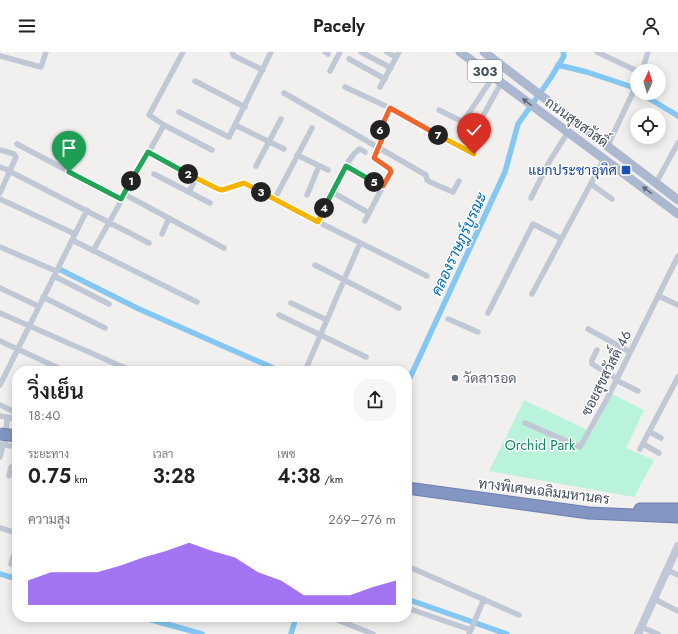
<!DOCTYPE html>
<html lang="th">
<meta charset="utf-8">
<style>
:root{--surface:#fff;--page:#f6f6f6;--text:#202124;--muted:#757577;--accent:#7c3aed}
body{margin:0;font-family:Jost,Sarabun,sans-serif;background:var(--page);color:var(--text);height:100vh;display:flex;flex-direction:column;font-size:15px;white-space:nowrap}
*{box-sizing:border-box;margin:0}
p{font-size:13px;color:var(--muted)}
.icon{flex:none;width:22px;height:22px;fill:none;stroke:currentColor;stroke-width:2;stroke-linecap:round;stroke-linejoin:round}
.map{position:relative;flex:1;overflow:hidden}
.details{position:absolute;left:12px;top:314px;width:400px;height:256px;display:flex;flex-direction:column;background:var(--surface);border-radius:16px;box-shadow:0 2px 10px #0003}
.details>*{flex:none}
.needle{width:26px;rotate:4deg}
.tools{position:absolute;left:630px;top:12px;display:grid;gap:8px}
.tools a{display:grid;place-items:center;width:36px;height:36px;border-radius:50%;background:var(--surface);box-shadow:0 2px 10px #0003;font-size:20px}
.pin{position:absolute;display:grid;place-items:center;width:34px;height:34px;color:#fff;margin:-41px -17px;border-radius:50% 50% 50% 0;rotate:-45deg;box-shadow:0 0 4px #0007}
.pin .icon{rotate:45deg}
.km{position:absolute;width:20px;height:20px;margin:-10px;border-radius:50%;background:#222;color:#fff;font-size:11px;line-height:20px;text-align:center}
.round{display:grid;place-items:center;flex:none;width:42px;height:42px;border-radius:16px;background:var(--page)}
.summary{display:flex;align-items:center;justify-content:space-between;height:68px;padding:0 16px}
h1{font-size:22px;font-weight:600;line-height:30px}
.stats{display:grid;grid-template-columns:repeat(3,1fr);gap:6px;height:68px;padding:4px 16px}
.stats div{display:grid;align-content:center}
.stats b{font-size:20px;font-weight:600}
.stats small{font-size:11px;font-weight:400}
.stats p{font-size:11px}
.chart{height:112px;padding:8px 16px}
.chart p{display:flex;justify-content:space-between}
.chart svg{width:100%;height:72px;margin-top:4px;fill:var(--accent);opacity:.7}
header{display:flex;justify-content:space-between;align-items:center;height:52px;padding:0 16px;background:var(--surface);font-size:18px;font-weight:600}
.map>svg:first-child{display:block}
.green{fill:#baf3db}
.lines{fill:none;stroke-linecap:round;stroke-linejoin:round}
.canal{stroke:#84c7f3;stroke-width:5.5}
.motorway-casing{stroke:#6e80ae;stroke-width:13}
.minor{stroke:#c1c8d5;stroke-width:5.5}
.secondary{stroke:#c0c7d9;stroke-width:8}
.primary{stroke:#acb8d0;stroke-width:9}
.motorway{stroke:#8395c2;stroke-width:11}
.motorway-bridge-casing{stroke:#6e80ae;stroke-width:13;stroke-linecap:butt}
.motorway-bridge{stroke:#8395c2;stroke-width:11}
.oneway{fill:#5f687a}
.split-1-casing{stroke:#fff;stroke-width:8}
.split-2-casing{stroke:#fff;stroke-width:8}
.split-3-casing{stroke:#fff;stroke-width:8}
.split-4-casing{stroke:#fff;stroke-width:8}
.split-5-casing{stroke:#fff;stroke-width:8}
.split-6-casing{stroke:#fff;stroke-width:8}
.split-7-casing{stroke:#fff;stroke-width:8}
.split-8-casing{stroke:#fff;stroke-width:8}
.split-1{stroke:#22a559;stroke-width:5}
.split-2{stroke:#22a559;stroke-width:5}
.split-3{stroke:#f5b400;stroke-width:5}
.split-4{stroke:#f5b400;stroke-width:5}
.split-5{stroke:#22a559;stroke-width:5}
.split-6{stroke:#f0652b;stroke-width:5}
.split-7{stroke:#f0652b;stroke-width:5}
.split-8{stroke:#f5b400;stroke-width:5}
.transit-dot{fill:#1a4fb4;stroke:#fff;stroke-width:1.5}
.worship-dot{fill:#6b7280;stroke:#fff;stroke-width:1.5}
.labels{text-anchor:middle;dominant-baseline:central;stroke-width:3;stroke-linejoin:round;paint-order:stroke}
.shield{fill:#fff;stroke:#7d838e;stroke-width:1}
.shield-label{font-size:13px;font-weight:bold;fill:#454e5e}
.street-label{font-size:14px;fill:#454e5e;stroke:#fff}
.transit-label{font-size:14px;fill:#164399;stroke:#fff;text-anchor:end}
.worship-label{font-size:14px;fill:#5b616d;stroke:#fff;text-anchor:start}
.park-label{font-size:14px;fill:#108661;stroke:#fff}
.water-label{font-size:15px;font-style:italic;fill:#016db6;stroke:#fff}
</style>
<header><svg class="icon" aria-label="menu" viewBox="0 0 24 24"><path d="M4 6h16M4 12h16M4 18h16"/></svg>Pacely<svg class="icon" aria-label="person" viewBox="0 0 24 24"><circle cx="12" cy="8" r="4"/><path d="M4 21q1-7 8-7t8 7"/></svg></header>
<div class="map">
<svg width="678" height="582" viewBox="0 0 678 582">
<rect width="100%" height="100%" fill="#f2efef"/>
<path class="green" d="M612,342L644,358L626,396L654,408L634,445L489,419L524,348L592,380Z"/>
<g class="lines">
<path class="canal" d="M558,13L587,20L632,35L637,39
M640,41L678,64
M61,218L139,257L280,319
M407,332L505,120L518,72L550,27L564,4L563,0
M0,522L17,527
M407,547L507,582
M141,565L202,582
M291,582L296,565"/>
<g class="motorway-casing">
<path id="motorway" d="M407,436L589,461L678,465
M640,457H678"/>
</g>
<path class="minor" d="M183,0L149,63L164,73L212,98
M232,0L234,4L263,18
M325,0L328,2
M361,0L391,16
M387,0L396,5
M597,0L637,19
M0,4L41,15L46,0
M349,7L385,27
M330,19L340,0
M642,19L648,0
M195,29L245,55
M345,35L390,56L474,102
M380,35L399,0
M284,41L426,123L427,128L430,130L453,140L459,129
M439,58L463,70L493,25
M179,60L229,85L271,0
M235,73L284,97
M478,73L501,31
M17,92L121,147
M608,93L637,32
M0,98L14,102L16,105L0,141
M148,100L218,137L222,138L240,132L248,133L274,148L427,224
M297,103L328,118
M256,114L281,67
M346,114L383,134L365,169
M0,115L11,119
M11,120L149,191
M154,122L210,151
M656,131L678,91
M591,132L612,147
M383,134L391,118L376,108L374,103L382,87L380,78L390,56
M189,140L196,126
M332,140L369,161
M124,142L224,196
M307,143L319,114
M531,146L549,110L568,80
M0,147L75,182
M274,148L312,76
M317,169C324,157 349,100 360,97L365,100
M162,182L169,166
M72,188L197,250
M0,195L56,219
M93,199L164,73
M315,213L399,256
M54,224L109,252
M0,236L38,254
M532,242L604,107
M659,244L678,253
M43,245L105,276
M291,251L327,268
M0,261L132,319
M488,261L533,172L560,186
M279,263L366,305
M448,267L478,280
M588,277L630,300
M0,289L65,319
M597,298L592,308V312L617,327
M305,319L360,191
M616,328L638,339
M0,333L87,158
M0,353L17,361
M0,364L17,367
M525,371L580,395L607,347L678,204
M650,380L661,386
M0,392L17,395
M643,392L659,401
M5,393L7,365
M640,397L678,325
M0,405L3,393
M9,424L11,415L17,414
M407,460L408,458
M0,476L17,481
M11,512L17,493
M407,514L519,563
M667,518L678,523
M654,547L678,559
M407,556L471,578
M330,565L373,582
M641,575L658,582
M469,582L484,547"/>
<path class="secondary" d="M638,582L678,494"/>
<path class="primary" d="M460,0L678,162
M484,0L678,148"/>
<use href="#motorway" class="motorway"/>
<g class="motorway-bridge-casing">
<path id="motorway-bridge" d="M0,382L17,384"/>
</g>
<use href="#motorway-bridge" class="motorway-bridge"/>
</g>
<defs><path id="oneway-solid" d="M-6-.8H1V-3.2L6.5 0L1 3.2V.8H-6Z"/></defs>
<g class="oneway">
<use href="#oneway-solid" transform="translate(527 50) rotate(-143)"/>
<use href="#oneway-solid" transform="translate(647 138) rotate(-144)"/>
</g>
<g class="lines">
<g class="split-1-casing">
<path id="split-1" d="M69,120L121,147L131,129"/>
</g>
<g class="split-2-casing">
<path id="split-2" d="M131,129L148,100L188,122"/>
</g>
<g class="split-3-casing">
<path id="split-3" d="M188,122L218,137L222,138L244,131L261,140"/>
</g>
<g class="split-4-casing">
<path id="split-4" d="M261,140L318,170L324,156"/>
</g>
<g class="split-5-casing">
<path id="split-5" d="M324,156L346,114L374,130"/>
</g>
<g class="split-6-casing">
<path id="split-6" d="M374,130L383,134L391,120L390,117L374,106L382,87L380,78"/>
</g>
<g class="split-7-casing">
<path id="split-7" d="M380,78L390,56L438,83"/>
</g>
<g class="split-8-casing">
<path id="split-8" d="M438,83L474,102"/>
</g>
<use href="#split-1" class="split-1"/>
<use href="#split-2" class="split-2"/>
<use href="#split-3" class="split-3"/>
<use href="#split-4" class="split-4"/>
<use href="#split-5" class="split-5"/>
<use href="#split-6" class="split-6"/>
<use href="#split-7" class="split-7"/>
<use href="#split-8" class="split-8"/>
</g>
<rect class="transit-dot" x="621" y="113" width="10" height="10" rx="2"/>
<circle class="worship-dot" cx="455" cy="326" r="4"/>
<g class="labels">
<rect class="shield" x="468" y="8" width="34" height="22" rx="3"/>
<g class="shield-label">
<text x="485" y="19">303</text>
</g>
<g class="street-label">
<text transform="translate(577 70) rotate(36)">ถนนสุขสวัสดิ์</text>
<text transform="translate(606 321) rotate(-63)">ซอยสุขสวัสดิ์ 46</text>
<text transform="translate(544 439) rotate(7)">ทางพิเศษเฉลิมมหานคร</text>
</g>
<g class="transit-label">
<text x="617" y="118">แยกประชาอุทิศ</text>
</g>
<g class="worship-label">
<text x="463" y="326">วัดสารอด</text>
</g>
<g class="park-label">
<text x="540" y="393">Orchid Park</text>
</g>
<g class="water-label">
<text transform="translate(459 192) rotate(-65)">คลองราษฎร์บูรณะ</text>
</g>
</g>
</svg>
<div class="tools">
<a><svg class="needle" viewBox="-14 -14 28 28"><path d="M0-13l5 13h-10z" fill="#e53935"/><path d="M0 13l5-13h-10z" fill="#757577"/></svg></a>
<a><svg class="icon" aria-label="locate" viewBox="0 0 24 24"><circle cx="12" cy="12" r="6"/><path d="M12 2v4M12 18v4M2 12h4M18 12h4"/></svg></a>
</div>
<div class="pin" style="left:69px;top:120px;background:#1e9e55"><svg class="icon" aria-label="arrive" viewBox="0 0 24 24"><path d="M6 21V4h12l-3 4 3 4H6"/></svg></div>
<div class="pin" style="left:474px;top:102px;background:#d93025"><svg class="icon" aria-label="check" viewBox="0 0 24 24"><path d="M5 12l5 5 9-10"/></svg></div>
<b class="km" style="left:131px;top:129px">1</b>
<b class="km" style="left:188px;top:122px">2</b>
<b class="km" style="left:261px;top:140px">3</b>
<b class="km" style="left:324px;top:156px">4</b>
<b class="km" style="left:374px;top:130px">5</b>
<b class="km" style="left:380px;top:78px">6</b>
<b class="km" style="left:438px;top:83px">7</b>
<section class="details">
<div class="summary"><div><h1>วิ่งเย็น</h1><p>18:40</p></div><a class="round"><svg class="icon" aria-label="share" viewBox="0 0 24 24"><path d="M12 15V3M7 8l5-5 5 5M5 13v7h14v-7"/></svg></a></div>
<div class="stats">
<div><p>ระยะทาง</p><b>0.75<small> km</small></b></div>
<div><p>เวลา</p><b>3:28</b></div>
<div><p>เพซ</p><b>4:38<small> /km</small></b></div>
</div>
<div class="chart"><p><span>ความสูง</span>269–276 m</p>
<svg viewBox="0 0 160 44" preserveAspectRatio="none"><path d="M0 44V29L10 24L20 24L30 24L40 20L50 15L60 11L70 6L80 11L90 15L100 24L110 29L120 38L130 38L140 38L150 33L160 29V44z"/></svg>
</div>
</section>
</div>
